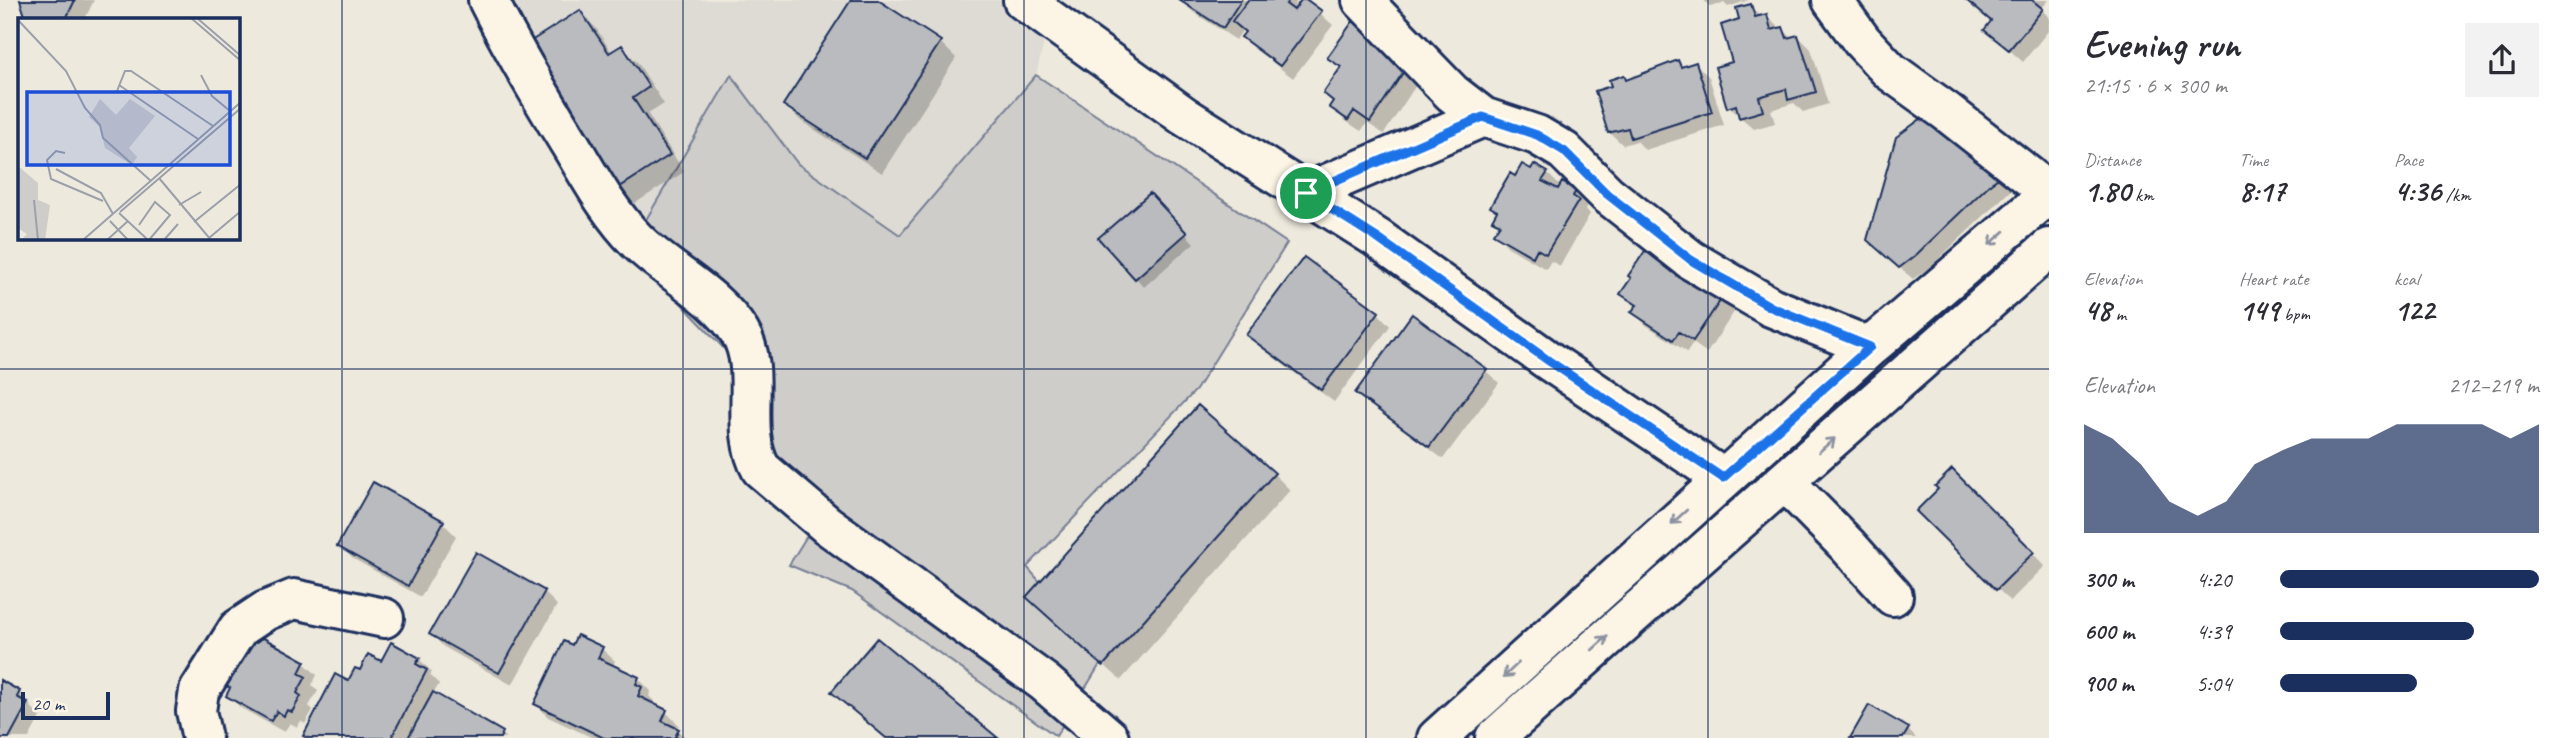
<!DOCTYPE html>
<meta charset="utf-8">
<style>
:root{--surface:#fff;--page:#f2f2f3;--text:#2b2b33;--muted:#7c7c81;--accent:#1b2f5e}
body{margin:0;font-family:Caveat,sans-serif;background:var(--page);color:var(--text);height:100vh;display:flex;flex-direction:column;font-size:26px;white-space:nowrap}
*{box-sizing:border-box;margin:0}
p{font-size:23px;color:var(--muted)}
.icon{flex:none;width:38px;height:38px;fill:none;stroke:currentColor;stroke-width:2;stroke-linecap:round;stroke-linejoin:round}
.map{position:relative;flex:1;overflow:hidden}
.drawer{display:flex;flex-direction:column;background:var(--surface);width:525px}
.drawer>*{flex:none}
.scale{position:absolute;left:21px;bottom:18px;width:89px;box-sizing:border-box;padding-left:7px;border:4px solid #1b2f5e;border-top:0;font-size:19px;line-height:24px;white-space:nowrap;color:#1b2f5e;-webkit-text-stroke:5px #fcf5e5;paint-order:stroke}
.pin{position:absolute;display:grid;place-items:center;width:60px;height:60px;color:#fff;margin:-30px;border:4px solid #fff;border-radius:50%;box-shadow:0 2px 7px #0007}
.round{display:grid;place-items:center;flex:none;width:74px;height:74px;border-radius:0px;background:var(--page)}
.summary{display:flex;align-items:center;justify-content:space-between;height:119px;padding:0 35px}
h1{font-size:38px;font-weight:700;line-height:52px}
.stats{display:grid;grid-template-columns:repeat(3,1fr);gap:10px;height:119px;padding:7px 35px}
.stats div{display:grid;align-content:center}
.stats b{font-size:30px;font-weight:700}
.stats small{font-size:19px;font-weight:400}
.stats p{font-size:19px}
.chart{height:196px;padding:14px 35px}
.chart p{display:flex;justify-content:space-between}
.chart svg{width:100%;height:126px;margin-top:7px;fill:var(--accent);opacity:.7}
ul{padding:0 35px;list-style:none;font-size:23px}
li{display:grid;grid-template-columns:112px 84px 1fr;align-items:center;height:52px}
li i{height:18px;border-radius:9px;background:var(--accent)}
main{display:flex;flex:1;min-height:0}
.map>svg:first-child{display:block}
.built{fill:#dedbd4}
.green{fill:#cfcdca;stroke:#757e94;stroke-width:2}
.shadow{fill:#0003}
.building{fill:#babbbe;stroke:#1b2f5e;stroke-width:2}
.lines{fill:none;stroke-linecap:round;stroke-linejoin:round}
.minor-casing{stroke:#1b2f5e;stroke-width:44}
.minor{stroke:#fcf5e5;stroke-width:38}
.oneway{stroke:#8c92a2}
.route-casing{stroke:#fff;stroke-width:14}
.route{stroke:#1a73e8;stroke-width:9}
.grid{fill:none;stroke:#1b2f5e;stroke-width:2;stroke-opacity:0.55}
.inset-road{fill:none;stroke:#9a9faa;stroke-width:2}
.view{fill:#1d4ed8;fill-opacity:0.15;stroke:#1d4ed8;stroke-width:3.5}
.inset-edge{fill:none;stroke:#1b2f5e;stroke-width:3.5}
</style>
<main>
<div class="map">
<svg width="2049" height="738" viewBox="0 0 2049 738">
<rect width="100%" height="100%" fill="#eee9dd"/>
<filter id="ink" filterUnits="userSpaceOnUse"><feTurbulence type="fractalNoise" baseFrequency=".0143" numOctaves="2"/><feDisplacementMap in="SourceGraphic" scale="14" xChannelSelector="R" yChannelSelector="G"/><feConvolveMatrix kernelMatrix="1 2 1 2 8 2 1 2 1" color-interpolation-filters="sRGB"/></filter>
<g filter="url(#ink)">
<path class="built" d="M475,0H1033L1051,13L1036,75L900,235L798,164L731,76L627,252L584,204L502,61Z"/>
<path class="green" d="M731,75L798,164L900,235L1036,75L1287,243L1196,390L1027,567L1105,656L1056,736L852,591L789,565L813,526L752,484L732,357L660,281L627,252Z"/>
<path class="shadow" d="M22,0H94L85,19H28Z
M853,0H875L940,42L956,58L882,173L801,121L785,105Z
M1181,0H1297L1295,5L1298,8L1304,0L1333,25L1293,78L1256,50L1243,37L1247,33L1243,29L1236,40L1193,12Z
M1704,0H1749L1728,7L1724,3L1710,7Z
M1966,0H2049L2041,9L2049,17V30L2023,62L1986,29L1992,22Z
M1750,6L1762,17L1766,16L1793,38L1798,36L1811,49L1828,104L1803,112L1794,103L1771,110L1775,123L1754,129L1729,107L1741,20Z
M580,12L596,28L612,53L622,47L638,63L664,104L648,114L684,172L629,207L613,191Z
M1330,58L1424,73L1384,134L1367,123L1361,131L1344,120L1332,107L1334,102L1325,93L1341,69Z
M1678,62L1683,68L1696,64L1709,77L1724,125L1645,150L1637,141L1623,145L1610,133L1597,92L1613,87L1624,77L1628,81Z
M1982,162L2011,190L1929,268L1913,279L1882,253Z
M1532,172L1547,173L1561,187L1575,192L1588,205L1586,209L1590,214L1560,266L1551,261L1546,269L1508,247L1496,234L1501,226L1494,219L1516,179Z
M1158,204L1194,243L1144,287L1136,278Z
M1633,278L1721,299L1734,312L1707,353L1693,343L1687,352L1646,325L1633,312L1637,307L1623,293Z
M1378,313L1390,326L1334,402L1261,348L1248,335Z
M1413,317L1486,371L1499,383L1443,459L1370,405L1357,392Z
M1952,471L2045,566L2010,601L1919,511L1941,489Z
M1274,474L1290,490L1121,680L1045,613Z
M374,484L443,523L456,536L421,597L352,558L339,545Z
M544,592L557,605L512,685L444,647L431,634Z
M573,648L602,649L615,661L613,666L638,678L651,691L649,696L654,701L652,705L666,712L679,725L676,729L686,738H593L548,717L536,704Z
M419,659L432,672L430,675L439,684L433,694L507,738H308L305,735L348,683L360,672L382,663Z
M304,663L317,675L312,685L318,691L309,706L313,710L305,724L301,721L297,727L290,723L284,732L241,708L228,696L231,691L223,683Z
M0,682L19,692L40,717L29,738H0Z
M834,692L995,738H885Z
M1908,730L1916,738H1852Z"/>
<path class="building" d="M20,0H75L66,19H26Z
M851,0H878L941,41L865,158L783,105Z
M1179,0H1241L1223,28Z
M1248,0H1289L1286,4L1294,10L1301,0H1307L1322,11L1280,66L1241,37L1245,32L1232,21Z
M1966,0H2032L2043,9L2009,50L1984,30L1991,21Z
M1751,4L1755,17L1767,14L1771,30L1783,27L1787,38L1798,35L1816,92L1788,100L1786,89L1759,97L1763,111L1739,118L1736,105L1727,108L1715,67L1732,62L1721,25L1739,19L1736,8Z
M580,10L609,53L622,45L649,87L633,98L670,155L612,192L520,48Z
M1353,21L1412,59L1370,122L1354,111L1348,120L1329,107L1333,101L1323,93L1341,67L1327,58Z
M1678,60L1681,67L1696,62L1712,112L1631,138L1628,128L1608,133L1595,91L1611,86L1609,80L1624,75L1626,80Z
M1922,118L1984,160L2000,177L1991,183L1916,255L1899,268L1867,240L1896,137Z
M1522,164L1531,169L1534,164L1548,172L1542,181L1558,189L1562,182L1576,191L1573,196L1579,200L1546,254L1537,249L1533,257L1493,234L1500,224L1492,220L1497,211L1490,207L1510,173L1515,176Z
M1150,193L1187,233L1135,279L1098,238Z
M1647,248L1722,298L1693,341L1679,332L1673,340L1631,312L1637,305L1620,294L1631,278L1628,276Z
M1304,257L1379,312L1321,390L1246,335Z
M1412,314L1487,369L1429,447L1355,393Z
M1198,405L1275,473L1103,666L1026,597Z
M1952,469L2034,552L1996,590L1916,511L1938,489L1935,486Z
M373,482L444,521L408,586L337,546Z
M476,552L545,591L499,673L429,634Z
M258,635L305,661L299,673L306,677L297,693L301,696L292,712L287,710L284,716L277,711L271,721L226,696L230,688L221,683L244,639L254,644Z
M577,635L603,647L598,658L639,677L636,684L642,687L638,696L667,710L662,721L679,729L675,737L678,738H604L534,704L564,641L572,645Z
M877,638L998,738H886L831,692Z
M391,642L420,658L416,664L427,670L391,738H308L303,736L335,674L348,681L355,668L360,670L368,654L381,661Z
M0,680L20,691L17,697L28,703L9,738H0Z
M433,692L503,732L500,738H408Z
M1869,705L1909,728L1903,738H1850Z"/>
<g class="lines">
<g class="minor-casing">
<path id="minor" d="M488,0C513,50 541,97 570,144C590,177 609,213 637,241C669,273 715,293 740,333C763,371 738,429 761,469L827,525L1044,682L1109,738
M1023,0L1184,116L1377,238L1549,361L1723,478
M1362,0L1452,93L1483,117L1537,135L1564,151L1607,194L1691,260L1771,307L1870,347
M1832,0L1862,41L1890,71L1947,112L2049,192
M1306,193L1483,117
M1785,482L1848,546L1893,596
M202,738L196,711L199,691L238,629L265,611L294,599L384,618
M1437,738L1870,347L2049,194
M1495,738C1678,573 1864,412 2049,248"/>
</g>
<use href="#minor" class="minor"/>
</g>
<defs><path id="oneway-shaft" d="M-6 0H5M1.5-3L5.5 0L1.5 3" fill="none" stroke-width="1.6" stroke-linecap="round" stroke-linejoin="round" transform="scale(1.75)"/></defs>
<g class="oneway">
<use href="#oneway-shaft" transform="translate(1997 238) rotate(139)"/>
<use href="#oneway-shaft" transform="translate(1827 445) rotate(-41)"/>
<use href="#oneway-shaft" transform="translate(1679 517) rotate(138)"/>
<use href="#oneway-shaft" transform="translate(1600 643) rotate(-42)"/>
<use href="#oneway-shaft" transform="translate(1511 670) rotate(137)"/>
</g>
</g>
<g class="lines" filter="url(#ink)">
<g class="route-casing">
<path id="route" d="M1483,117L1537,135L1564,151L1607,194L1691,260L1771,307L1870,347L1723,478L1549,361L1377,238L1306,193Z"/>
</g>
<use href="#route" class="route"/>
</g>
<path class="grid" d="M342,0V738M683,0V738M1024,0V738M1366,0V738M1708,0V738M0,369H2049"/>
<g transform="translate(18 18)">
<rect width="222" height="222" fill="#eee9dd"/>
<path d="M82,81L98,97L112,81L137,98L111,130L119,139L114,147L87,130L82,109L71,99ZM0,148L20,165V182L32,187L27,222H3L9,216L0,210Z" fill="#cfcdca"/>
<path class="inset-road" d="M173,0L223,43M179,0L223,38M0,2L48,53L67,90L82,107L85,120L133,163M183,57L194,78L212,93M101,67L180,121M99,73L107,53H113L195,108M47,135L38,133L29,142L33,161L85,183M38,151L83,175L95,196M141,160L193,222M16,182L20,222M161,187L183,174M102,194L223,90M101,195L130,222M92,203L110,222M176,204L223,166M121,207L137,184L152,197L131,222M191,220L223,193M65,222L223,84M89,222L110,203M146,222L160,206"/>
<path class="view" d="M9,74H212V147H9Z"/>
<rect width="222" height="222" class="inset-edge"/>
</g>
</svg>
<div class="scale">20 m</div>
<div class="pin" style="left:1306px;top:193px;background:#1e9e55"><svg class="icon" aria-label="arrive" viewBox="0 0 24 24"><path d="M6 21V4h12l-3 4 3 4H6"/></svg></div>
</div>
<section class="drawer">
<div class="summary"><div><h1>Evening run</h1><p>21:15 · 6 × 300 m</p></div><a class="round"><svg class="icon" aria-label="share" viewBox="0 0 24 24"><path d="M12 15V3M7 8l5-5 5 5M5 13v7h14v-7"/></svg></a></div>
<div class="stats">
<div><p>Distance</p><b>1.80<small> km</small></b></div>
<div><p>Time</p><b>8:17</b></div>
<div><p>Pace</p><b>4:36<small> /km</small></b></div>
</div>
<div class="stats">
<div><p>Elevation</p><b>48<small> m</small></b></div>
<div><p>Heart rate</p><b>149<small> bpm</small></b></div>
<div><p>kcal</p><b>122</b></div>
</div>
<div class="chart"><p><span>Elevation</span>212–219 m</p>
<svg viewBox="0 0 160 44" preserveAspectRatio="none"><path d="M0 44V6L10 11L20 20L30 33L40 38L50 33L60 20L70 15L80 11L90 11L100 11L110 6L120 6L130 6L140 6L150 11L160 6V44z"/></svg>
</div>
<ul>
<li><b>300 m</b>4:20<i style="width:100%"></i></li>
<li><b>600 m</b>4:39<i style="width:75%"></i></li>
<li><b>900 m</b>5:04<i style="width:53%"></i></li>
</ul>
</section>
</main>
